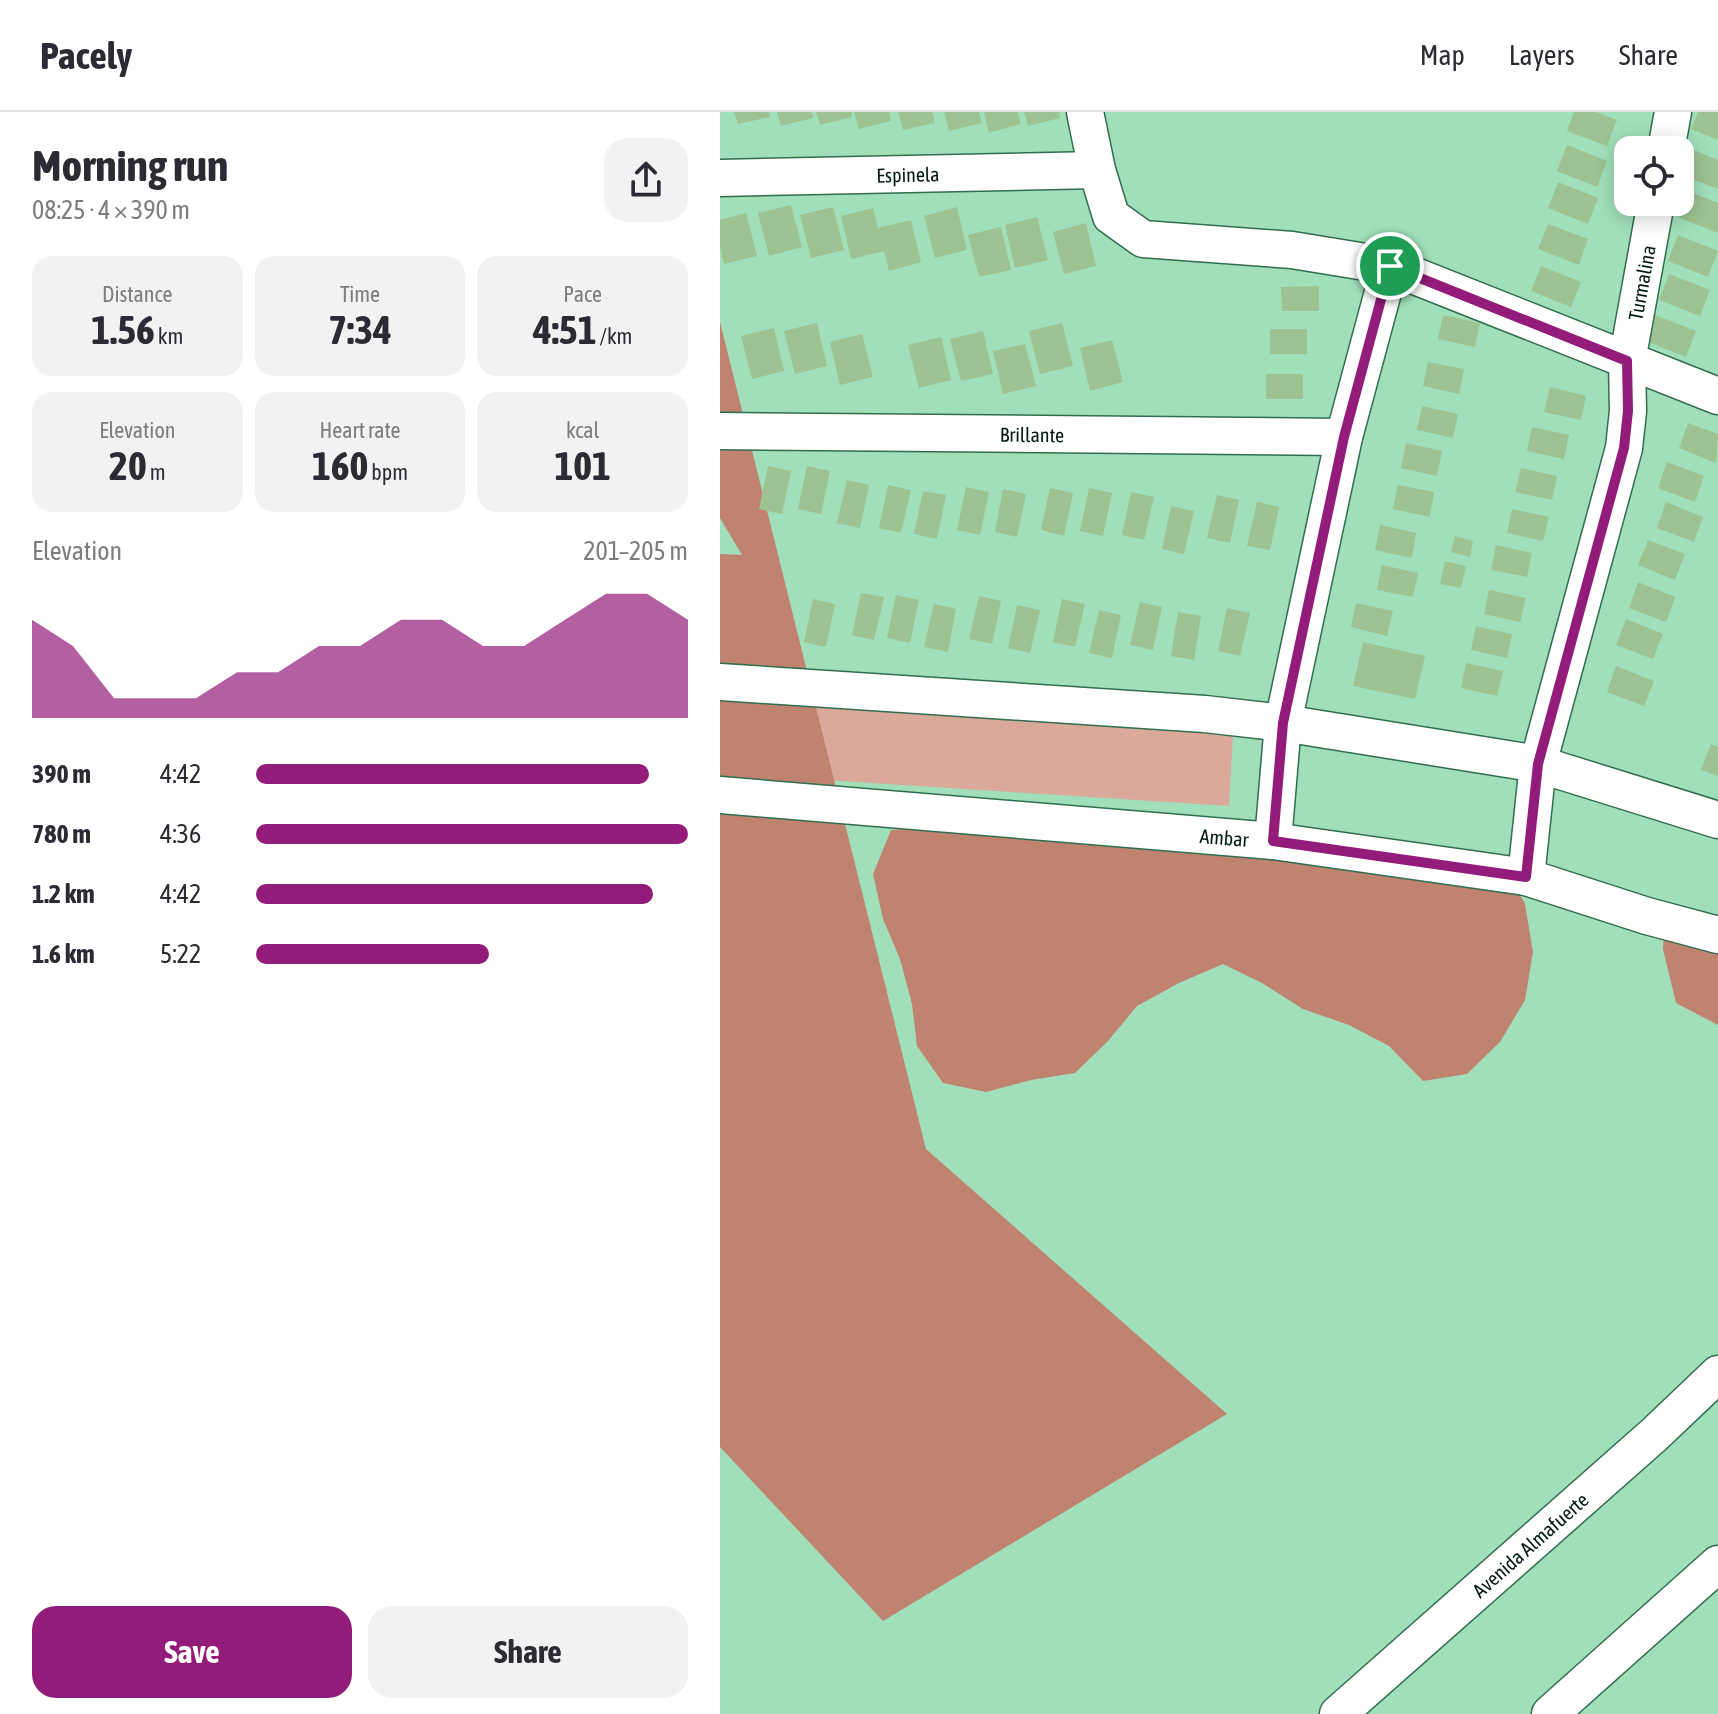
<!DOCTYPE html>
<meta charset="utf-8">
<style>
:root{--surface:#fff;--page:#f2f2f3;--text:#2b2b33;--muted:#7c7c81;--line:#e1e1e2;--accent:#931c7a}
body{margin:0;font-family:"Asap Condensed",sans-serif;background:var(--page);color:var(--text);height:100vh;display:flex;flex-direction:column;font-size:30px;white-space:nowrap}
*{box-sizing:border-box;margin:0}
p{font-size:26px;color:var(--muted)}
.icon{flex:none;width:44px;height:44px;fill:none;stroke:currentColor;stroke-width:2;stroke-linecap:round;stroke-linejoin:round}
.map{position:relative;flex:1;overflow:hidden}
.side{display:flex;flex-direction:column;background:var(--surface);width:720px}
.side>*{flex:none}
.controls{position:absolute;left:894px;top:24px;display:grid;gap:16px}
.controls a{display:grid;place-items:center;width:80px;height:80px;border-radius:16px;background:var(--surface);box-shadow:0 4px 20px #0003;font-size:40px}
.pin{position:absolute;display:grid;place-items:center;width:68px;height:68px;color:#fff;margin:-34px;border:4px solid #fff;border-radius:50%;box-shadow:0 2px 8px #0007}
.round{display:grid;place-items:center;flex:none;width:84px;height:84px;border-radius:24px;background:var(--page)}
.overview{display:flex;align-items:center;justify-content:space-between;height:136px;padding:0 32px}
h1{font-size:44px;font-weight:700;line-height:60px}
.stats{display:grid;grid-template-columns:repeat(3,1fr);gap:12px;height:136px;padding:8px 32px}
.stats div{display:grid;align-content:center;border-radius:20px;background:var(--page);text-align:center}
.stats b{font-size:40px;font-weight:700}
.stats small{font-size:22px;font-weight:400}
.stats p{font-size:22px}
.chart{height:224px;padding:16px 32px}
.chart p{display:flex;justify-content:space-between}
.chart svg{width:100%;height:144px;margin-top:8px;fill:var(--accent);opacity:.7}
.primary-button{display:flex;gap:16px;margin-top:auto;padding:16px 32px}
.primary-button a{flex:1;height:92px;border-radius:24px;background:var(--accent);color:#fff;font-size:32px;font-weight:700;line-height:92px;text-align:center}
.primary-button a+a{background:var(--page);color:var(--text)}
ul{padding:0 32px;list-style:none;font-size:26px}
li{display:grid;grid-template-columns:128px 96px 1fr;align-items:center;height:60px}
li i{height:20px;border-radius:10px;background:var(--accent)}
header{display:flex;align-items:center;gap:48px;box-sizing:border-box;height:112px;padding:0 40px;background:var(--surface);border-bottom:2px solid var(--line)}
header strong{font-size:38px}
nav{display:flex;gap:44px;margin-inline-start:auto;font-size:28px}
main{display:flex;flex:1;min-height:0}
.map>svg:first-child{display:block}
.green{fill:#daa999}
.forest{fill:#c08370}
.building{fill:#9cc391}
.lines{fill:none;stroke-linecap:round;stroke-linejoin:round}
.minor-casing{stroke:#316d4e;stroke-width:39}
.minor{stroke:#fff;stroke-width:36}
.route-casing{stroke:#fff;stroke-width:16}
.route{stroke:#931c7a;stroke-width:10}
.labels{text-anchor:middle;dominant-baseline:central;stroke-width:6;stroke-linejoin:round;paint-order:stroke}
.street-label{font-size:20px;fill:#031a0e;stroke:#d9f8e5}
</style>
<header>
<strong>Pacely</strong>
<nav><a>Map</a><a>Layers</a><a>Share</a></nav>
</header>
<main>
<section class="side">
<div class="overview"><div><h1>Morning run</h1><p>08:25 · 4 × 390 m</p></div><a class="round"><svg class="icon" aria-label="share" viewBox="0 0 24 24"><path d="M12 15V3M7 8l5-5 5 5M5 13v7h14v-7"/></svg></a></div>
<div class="stats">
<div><p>Distance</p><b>1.56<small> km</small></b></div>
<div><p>Time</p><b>7:34</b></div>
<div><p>Pace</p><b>4:51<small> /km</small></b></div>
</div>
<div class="stats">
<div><p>Elevation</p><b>20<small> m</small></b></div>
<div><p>Heart rate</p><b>160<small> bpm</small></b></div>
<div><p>kcal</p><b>101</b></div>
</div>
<div class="chart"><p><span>Elevation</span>201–205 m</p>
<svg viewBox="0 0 160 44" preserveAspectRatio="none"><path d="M0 44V14L10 22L20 38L30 38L40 38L50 30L60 30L70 22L80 22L90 14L100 14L110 22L120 22L130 14L140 6L150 6L160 14V44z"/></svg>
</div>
<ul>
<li><b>390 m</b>4:42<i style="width:91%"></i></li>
<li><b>780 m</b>4:36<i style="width:100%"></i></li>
<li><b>1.2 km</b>4:42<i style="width:92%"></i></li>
<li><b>1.6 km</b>5:22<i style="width:54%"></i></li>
</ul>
<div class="primary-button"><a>Save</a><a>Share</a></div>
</section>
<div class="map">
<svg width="998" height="1602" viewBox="0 0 998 1602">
<rect width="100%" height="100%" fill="#a1dfba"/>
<path class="green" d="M45,592L513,622L509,694L43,664Z"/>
<path class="forest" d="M0,210L206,1037L507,1302L163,1509L0,1335V442L22,443L0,406Z
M216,715L781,748L805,792L813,840L805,888L780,930L747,962L703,969L669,934L629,913L583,897L542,871L503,852L459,871L417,894L388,929L355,961L311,968L266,980L223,971L197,934L192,892L180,847L163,807L153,762L171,718Z
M944,815L998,828V913L956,891L943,837Z"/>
<path class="building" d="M14,0H49L50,5L18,12Z
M57,0H92L93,6L61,14Z
M96,0H131L132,5L100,13Z
M134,0H169L171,9L139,17Z
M178,0H212L215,11L183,18Z
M224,0H259L262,11L229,19Z
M264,0H298L301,12L269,21Z
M304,0H339L340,6L308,14Z
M854,0H876L897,8L887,34L847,19Z
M978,0H998V28L971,17Z
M847,33L887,49L877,75L837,59Z
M974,38L998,48V77L964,64Z
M838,70L878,86L868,112L828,96Z
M968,79L998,91V121L958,105Z
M71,93L82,135L49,144L38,101Z
M113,95L124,138L91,146L80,103Z
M237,95L247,138L215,146L204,104Z
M153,96L158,116L191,108L201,150L169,159L164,139L131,147L121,104Z
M26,101L37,144L4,152L0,135V108Z
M317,105L328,148L295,156L285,113Z
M366,111L376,154L344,162L333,120Z
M828,112L868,127L859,153L818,137Z
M281,115L291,158L259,165L248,123Z
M958,123L998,139L988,165L948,149Z
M821,154L861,170L851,195L811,179Z
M949,162L990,178L980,204L939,188Z
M599,174V199H562L561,175Z
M723,203L760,211L755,235L718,227Z
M935,203L976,219L966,245L926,229Z
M97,211L107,254L75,262L64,219Z
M342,211L353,254L320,262L309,219Z
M54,216L64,259L32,267L21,224Z
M550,217H587V242H550Z
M263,219L273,262L241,269L230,227Z
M142,222L153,265L120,273L110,230Z
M221,225L231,268L199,276L188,233Z
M392,228L403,270L370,279L360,236Z
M305,232L316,274L283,282L273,239Z
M708,250L744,257L739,282L703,274Z
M546,262H583V287H546Z
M830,275L866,284L861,308L824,300Z
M702,294L738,302L733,326L697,318Z
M968,311L998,322L996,351L959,336Z
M812,315L849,323L844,347L807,339Z
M686,331L722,339L717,364L681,356Z
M947,350L984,364L975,390L938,376Z
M48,354L71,359L62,402L39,397Z
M87,354L110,359L101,402L78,397Z
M801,356L837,364L832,388L795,380Z
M127,368L149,373L140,416L117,411Z
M168,373L191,378L181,421L159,416Z
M678,373L714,380L710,405L673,397Z
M246,375L269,380L260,423L237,418Z
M330,376L353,381L344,424L321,418Z
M369,376L392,381L383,424L360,419Z
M283,377L306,382L297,425L275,420Z
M203,379L226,383L217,427L194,422Z
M411,380L434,385L424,428L402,423Z
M497,383L519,388L510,431L487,426Z
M537,390L559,395L550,438L527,434Z
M946,390L983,405L974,430L937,416Z
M451,394L474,399L464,442L442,437Z
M792,397L829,405L823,429L787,421Z
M660,413L696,421L692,446L655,438Z
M735,424L753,429L750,445L731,440Z
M928,428L965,442L955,468L918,453Z
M776,433L812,441L807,465L771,458Z
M725,449L746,454L741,476L720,472Z
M662,453L698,461L693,485L657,478Z
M918,470L955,485L946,510L909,496Z
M769,478L806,486L800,510L764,502Z
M141,481L164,485L154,528L132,523Z
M176,483L199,488L190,531L167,526Z
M259,484L281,489L272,532L249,527Z
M93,487L115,492L106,535L84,530Z
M342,487L365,492L355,535L333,530Z
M420,490L442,495L433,538L410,533Z
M636,491L673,499L667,524L631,515Z
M214,492L236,497L228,540L204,535Z
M297,493L320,498L310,541L288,536Z
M507,496L530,501L520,544L498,539Z
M379,498L401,503L392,546L369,541Z
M458,500L481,504L474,548L451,544Z
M906,507L943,522L933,547L896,533Z
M756,514L792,522L787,546L751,538Z
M643,530L705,544L695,587L633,574Z
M746,551L783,559L777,584L741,576Z
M896,554L934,569L924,594L887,580Z
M991,632L998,635V664L981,658Z"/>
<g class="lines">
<g class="minor-casing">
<g id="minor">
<path d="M365,0L377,58L391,104L423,127L572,138L670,154L998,284"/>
<path d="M946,38L953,0"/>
<path id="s1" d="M0,66L377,58"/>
<path id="s2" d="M0,319L624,325"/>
<path d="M0,570L485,602L563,611L818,652L998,708"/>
<path id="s3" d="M0,683L553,729L806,765L927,804L998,823"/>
<path d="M553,729L563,611L624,325L670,154"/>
<path id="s4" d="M806,765L818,652L904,336L908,299L907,249L936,90"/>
<path id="s5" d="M618,1602L935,1322L998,1262"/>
<path d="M830,1602L998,1452"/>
</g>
</g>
<use href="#minor" class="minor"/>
</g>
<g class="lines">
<g class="route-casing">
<path id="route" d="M670,154L907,249L908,299L904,336L818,652L806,765L553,729L563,611L624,325Z"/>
</g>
<use href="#route" class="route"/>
</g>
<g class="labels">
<g class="street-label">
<text stroke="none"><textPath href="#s1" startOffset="188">Espinela</textPath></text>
<text stroke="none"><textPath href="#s4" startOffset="608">Turmalina</textPath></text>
<text stroke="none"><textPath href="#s2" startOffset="312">Brillante</textPath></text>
<text stroke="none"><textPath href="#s3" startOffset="506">Ambar</textPath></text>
<text stroke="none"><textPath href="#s5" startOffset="256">Avenida Almafuerte</textPath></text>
</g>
</g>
</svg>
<div class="controls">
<a><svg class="icon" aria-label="locate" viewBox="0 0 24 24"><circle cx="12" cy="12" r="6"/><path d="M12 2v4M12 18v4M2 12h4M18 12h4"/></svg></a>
</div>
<div class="pin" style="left:670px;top:154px;background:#1e9e55"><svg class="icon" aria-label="arrive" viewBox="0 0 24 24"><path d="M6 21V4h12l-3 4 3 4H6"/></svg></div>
</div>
</main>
